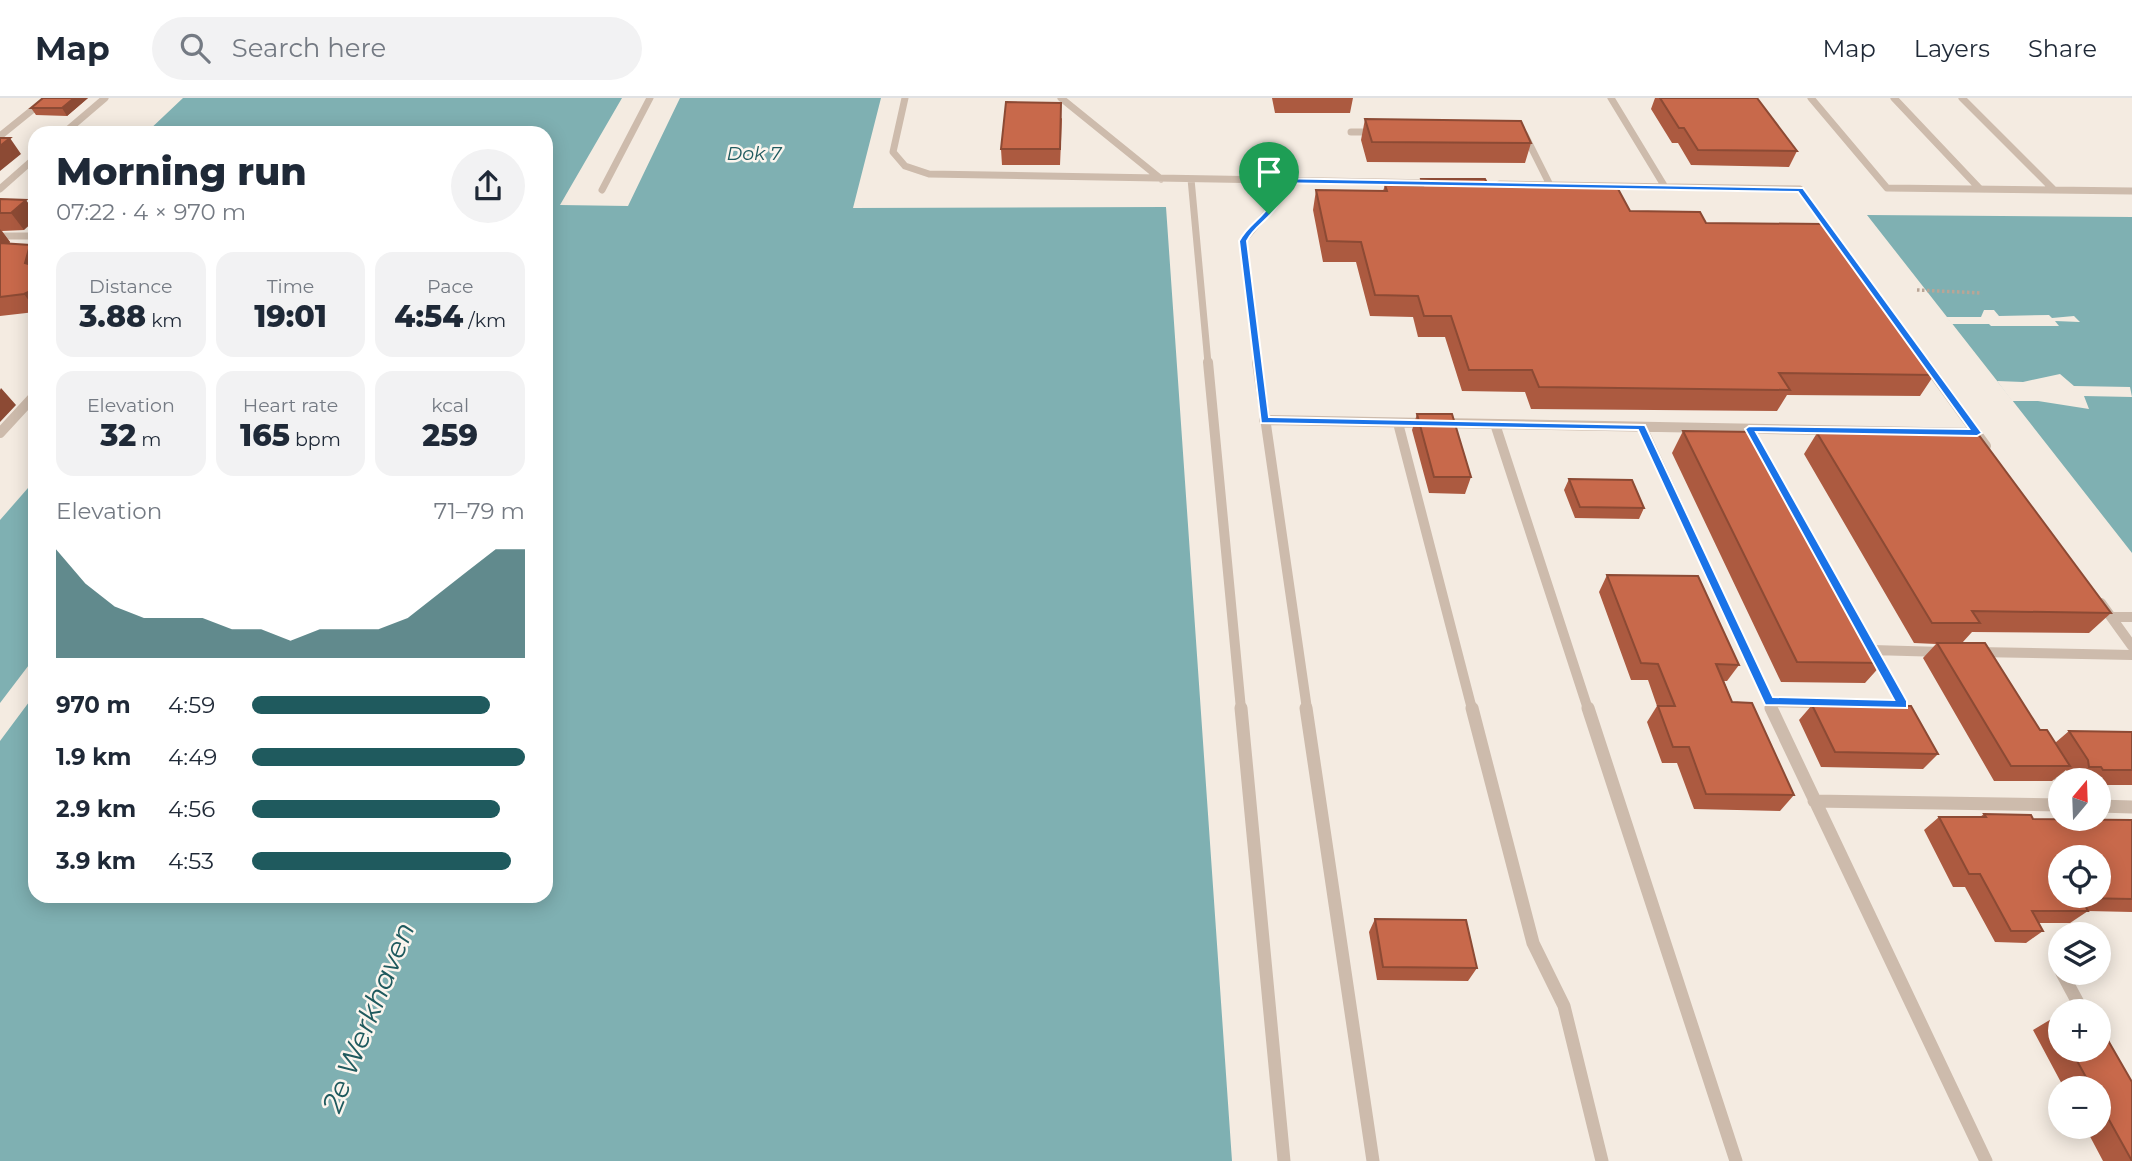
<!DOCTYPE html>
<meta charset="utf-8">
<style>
:root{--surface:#fff;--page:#f2f2f3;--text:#1f2937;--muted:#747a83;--line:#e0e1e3;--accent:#1f5a5e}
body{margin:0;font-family:Montserrat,sans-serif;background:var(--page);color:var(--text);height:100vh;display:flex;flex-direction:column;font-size:26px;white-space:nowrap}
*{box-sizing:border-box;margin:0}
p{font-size:23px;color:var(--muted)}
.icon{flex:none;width:38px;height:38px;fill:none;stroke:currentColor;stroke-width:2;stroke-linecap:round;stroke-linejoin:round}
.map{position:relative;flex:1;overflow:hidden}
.drawer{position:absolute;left:28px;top:28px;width:525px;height:777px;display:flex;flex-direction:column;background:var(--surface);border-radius:21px;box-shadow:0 4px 18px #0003}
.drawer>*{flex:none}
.needle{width:46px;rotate:19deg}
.tools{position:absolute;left:2048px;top:670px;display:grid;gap:14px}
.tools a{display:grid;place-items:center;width:63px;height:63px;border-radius:50%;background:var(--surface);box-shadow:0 4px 18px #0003;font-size:35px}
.pin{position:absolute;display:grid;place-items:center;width:60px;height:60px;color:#fff;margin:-72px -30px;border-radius:50% 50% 50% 0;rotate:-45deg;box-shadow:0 0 7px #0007}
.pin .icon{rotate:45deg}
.round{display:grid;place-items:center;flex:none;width:74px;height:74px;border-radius:37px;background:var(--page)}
.headline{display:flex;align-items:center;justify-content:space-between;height:119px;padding:0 28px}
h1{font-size:38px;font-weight:800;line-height:52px}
.stats{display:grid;grid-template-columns:repeat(3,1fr);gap:10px;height:119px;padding:7px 28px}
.stats div{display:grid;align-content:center;border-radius:18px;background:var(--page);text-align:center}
.stats b{font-size:30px;font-weight:800}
.stats small{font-size:19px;font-weight:400}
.stats p{font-size:19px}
.chart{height:196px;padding:14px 28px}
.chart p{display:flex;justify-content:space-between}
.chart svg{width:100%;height:126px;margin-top:7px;fill:var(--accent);opacity:.7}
ul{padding:0 28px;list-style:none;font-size:23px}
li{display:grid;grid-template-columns:112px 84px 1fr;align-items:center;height:52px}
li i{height:18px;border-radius:9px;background:var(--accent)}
header{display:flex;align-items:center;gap:42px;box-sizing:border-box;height:98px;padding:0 35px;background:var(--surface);border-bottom:2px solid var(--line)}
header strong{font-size:33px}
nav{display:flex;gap:38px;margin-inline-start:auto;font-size:24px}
.search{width:490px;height:63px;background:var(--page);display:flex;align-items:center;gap:18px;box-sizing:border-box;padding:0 24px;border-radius:38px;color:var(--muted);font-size:26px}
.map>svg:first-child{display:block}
.water{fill:#7fb0b2}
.pier{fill:#f4ebe1}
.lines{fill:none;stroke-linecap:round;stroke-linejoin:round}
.path{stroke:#b9a596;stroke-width:3.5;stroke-dasharray:2.5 2.5;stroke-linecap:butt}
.service-far2{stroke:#cdbbac;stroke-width:7}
.service-far1{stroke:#cdbbac;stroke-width:10}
.service{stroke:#cdbbac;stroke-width:13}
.wall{fill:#ac5a40}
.shaded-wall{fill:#8c4a34}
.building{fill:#c8694b;stroke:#8c4a34;stroke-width:2;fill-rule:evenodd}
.route{fill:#1a73e8;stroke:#fff;stroke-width:2;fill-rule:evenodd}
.labels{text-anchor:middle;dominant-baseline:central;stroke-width:5;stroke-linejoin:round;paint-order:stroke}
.far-water-label{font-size:19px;font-style:italic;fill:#1f5a5e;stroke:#fbf5ee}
.near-water-label{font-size:28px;font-style:italic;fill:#1f5a5e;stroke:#fbf5ee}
</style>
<header>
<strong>Map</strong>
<div class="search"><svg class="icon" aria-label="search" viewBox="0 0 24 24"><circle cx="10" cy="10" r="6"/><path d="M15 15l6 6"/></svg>Search here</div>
<nav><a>Map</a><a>Layers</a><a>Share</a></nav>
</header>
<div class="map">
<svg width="2132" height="1063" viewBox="0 0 2132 1063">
<rect width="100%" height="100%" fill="#f4ebe1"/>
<path class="water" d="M183,0H622L560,107L628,108L680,0H881L853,110L1166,109L1232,1063H0V422L35,382V798H546V35H146Z
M1867,117L2132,119V455Z"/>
<path class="pier" d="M1984,212H1994L1999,218L2049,217L2052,220L2074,218L2080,224L2055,223L2059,228H1991L1989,226H1952L1946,219H1981Z
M2060,276L2074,288L2130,289L2132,299L2084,298L2089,311L2038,303H2012L1997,283L2023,284Z
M35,559V596L0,643V605Z"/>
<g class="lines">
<path class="path" d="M1917,192L1982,195"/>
<path class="service-far2" d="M905,0L893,54L905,68L929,76L1434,85
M1061,0L1161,81
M1611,0L1665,89
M1811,0L1887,90L2132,93
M1894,0L1980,91
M1962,0L2054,92
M1351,34H1376
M64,35L105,0
M1525,37L1550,87
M0,38L47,0
M1191,81L1208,265
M1500,86L1800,91L1926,265
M0,91L35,60
M602,92L650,0
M0,138H35
M1257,265L1243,143L1274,106L1265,83"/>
<path class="service-far1" d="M1208,264L1241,611
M1257,264L1307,611
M1925,264L1986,348
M1264,322L1426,325
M1398,325L1472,611
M1442,325L1977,335
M1495,326L1588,611
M1642,329L1772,611
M0,335L35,297
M2101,505L2132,548
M2111,519H2132
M1872,552L1943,554
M1976,554L2132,557
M1770,604L1902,607L1875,557"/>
<path class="service" d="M1241,610L1284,1063
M1306,610L1373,1063
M1472,610L1533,845L1564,908L1602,1063
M1588,610L1736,1063
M1771,610L1986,1063
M2052,667L2062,682
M1814,703L2060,707
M2098,708L2132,709
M2062,875L2083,914"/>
</g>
<path class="wall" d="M88,0L67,18L36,17L31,10Z
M1272,0H1353L1350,15H1275Z
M1655,0H1757L1797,53L1789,69L1691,67L1678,45H1672L1651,11Z
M1062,20L1060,67H1002L1001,51Z
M1365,21L1531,45L1525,65L1367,64L1361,42Z
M1421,81L1487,85L1512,88L1630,113L1706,125L1934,277L1920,298L1787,297L1777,313L1531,311L1525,294L1462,293L1445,239H1418L1413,219L1370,218L1356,164H1323L1313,112L1316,92L1383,93L1385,87L1419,88Z
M0,101L26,102L24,132L2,133L10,144L9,146L35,153V214L0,218Z
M1417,316L1471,379L1465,396L1429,395L1412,332Z
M1683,333L1883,565L1865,585L1781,584L1672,355Z
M1817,335L2111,515L2089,535L1972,534L1962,545L2040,632L2055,645L2069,633L2132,634V687H2098V682H2071L2070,677L2066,672L2052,683H1994L1923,560L1936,546L1914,545L1804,356Z
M1569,381L1644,410L1639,421L1575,420L1564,392Z
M1607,477L1739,567L1727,583H1724L1732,604L1794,697L1780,713L1694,711L1677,665H1662L1647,624L1657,608L1648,582H1631L1599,494Z
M1812,607L1938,656L1923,671L1821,669L1799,622Z
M1984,716L2033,721L2132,722V814L2088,813L2070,825H2038L2043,833L2026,845L1995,844L1965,789H1953L1924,732L1939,719H1980Z
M1375,821L1477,870L1468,883L1377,882L1369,834Z
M2053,920H2060V952H2098L2132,1063H2103L2085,1029H2098V990H2064L2033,932Z"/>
<path class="shaded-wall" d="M74,0H88L67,18L62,10Z
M10,40L21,56L0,73V48Z
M26,102L35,114V122L24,132L11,115Z
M0,131L10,144L0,154Z
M30,147L35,153V177L25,165Z
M35,191V211L24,196Z
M1,290L16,307L0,324V292Z"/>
<path class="building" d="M43,0H74L62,10H31Z
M1660,0H1757L1797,53L1698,52L1684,30H1679Z
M1006,4L1061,5L1060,51H1001Z
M1365,21L1521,23L1531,45L1372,44Z
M0,40H10L0,48Z
M1421,81H1485L1487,85H1511L1512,88L1617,89L1630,113L1700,114L1706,125L1823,126L1934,277L1779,275L1790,292L1539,289L1532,272H1469L1451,218H1424L1418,198L1375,197L1361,144L1327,143L1316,92L1387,93L1385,87L1423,88Z
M0,101L26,102L11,115H0Z
M0,145L30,147L25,165L35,168V191L24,196L0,199Z
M1417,316H1452L1471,379H1434Z
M1683,333L1755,334L1883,565L1797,564Z
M1817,335L1978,336L2111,515L1972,513L1980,525H1932Z
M1569,381L1632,382L1644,410L1580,409Z
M1607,477L1698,478L1739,567L1716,566L1732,604L1752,605L1794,697L1706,696L1689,649H1673L1658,608H1675L1658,566L1641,565Z
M1937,545H1985L2040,632H2047L2070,668H2011Z
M1812,607L1911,608L1938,656L1835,654Z
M2069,633L2132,634V672H2103L2101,669H2089L2088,662Z
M1984,716L2031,717L2033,721L2132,722V801L2081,800L2088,813H2032L2043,833H2011L1980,776H1969L1939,719H1986ZM2060,760H2098V798H2060Z
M1375,821L1466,822L1477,870L1383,869Z
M2053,920H2060V931Z
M2098,925L2132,984V1063L2098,1002V990H2092L2071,952H2098Z"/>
<path class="route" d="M1265,80L1803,90L1982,335L1977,338L1756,334L1907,603V610L1765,607L1638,332L1261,325L1239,143C1248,126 1262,121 1270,106L1262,83ZM1270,85L1798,94L1969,331L1749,328L1745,331L1894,602L1773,599L1645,327L1269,319L1247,143C1255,127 1270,122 1278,106Z"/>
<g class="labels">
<g class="far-water-label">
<text x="754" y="55">Dok 7</text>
</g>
<g class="near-water-label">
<text transform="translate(368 919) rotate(-68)">2e Werkhaven</text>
</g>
</g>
</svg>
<div class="tools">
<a><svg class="needle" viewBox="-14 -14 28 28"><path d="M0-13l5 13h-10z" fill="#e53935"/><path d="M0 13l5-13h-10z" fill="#747a83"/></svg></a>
<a><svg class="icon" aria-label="locate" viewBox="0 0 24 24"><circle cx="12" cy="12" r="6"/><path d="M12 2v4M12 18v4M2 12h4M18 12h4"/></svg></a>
<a><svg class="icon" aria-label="layers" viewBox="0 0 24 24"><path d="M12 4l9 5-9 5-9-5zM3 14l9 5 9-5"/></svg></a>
<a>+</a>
<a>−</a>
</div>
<div class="pin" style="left:1269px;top:116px;background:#1e9e55"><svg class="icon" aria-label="arrive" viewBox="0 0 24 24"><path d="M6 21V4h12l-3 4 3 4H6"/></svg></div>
<section class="drawer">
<div class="headline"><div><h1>Morning run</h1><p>07:22 · 4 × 970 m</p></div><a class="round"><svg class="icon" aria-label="share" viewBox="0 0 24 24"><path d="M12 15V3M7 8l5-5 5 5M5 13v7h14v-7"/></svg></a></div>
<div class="stats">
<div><p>Distance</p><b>3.88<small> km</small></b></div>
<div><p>Time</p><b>19:01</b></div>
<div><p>Pace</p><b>4:54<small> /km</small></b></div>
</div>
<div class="stats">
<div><p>Elevation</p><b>32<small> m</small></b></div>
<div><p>Heart rate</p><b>165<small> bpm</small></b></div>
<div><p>kcal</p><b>259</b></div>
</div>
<div class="chart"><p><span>Elevation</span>71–79 m</p>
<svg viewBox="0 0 160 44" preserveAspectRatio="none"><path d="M0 44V6L10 18L20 26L30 30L40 30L50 30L60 34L70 34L80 38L90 34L100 34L110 34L120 30L130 22L140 14L150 6L160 6V44z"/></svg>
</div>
<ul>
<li><b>970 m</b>4:59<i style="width:87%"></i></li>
<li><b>1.9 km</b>4:49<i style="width:100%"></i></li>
<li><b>2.9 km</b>4:56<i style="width:91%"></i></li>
<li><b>3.9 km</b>4:53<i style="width:95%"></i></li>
</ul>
</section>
</div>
